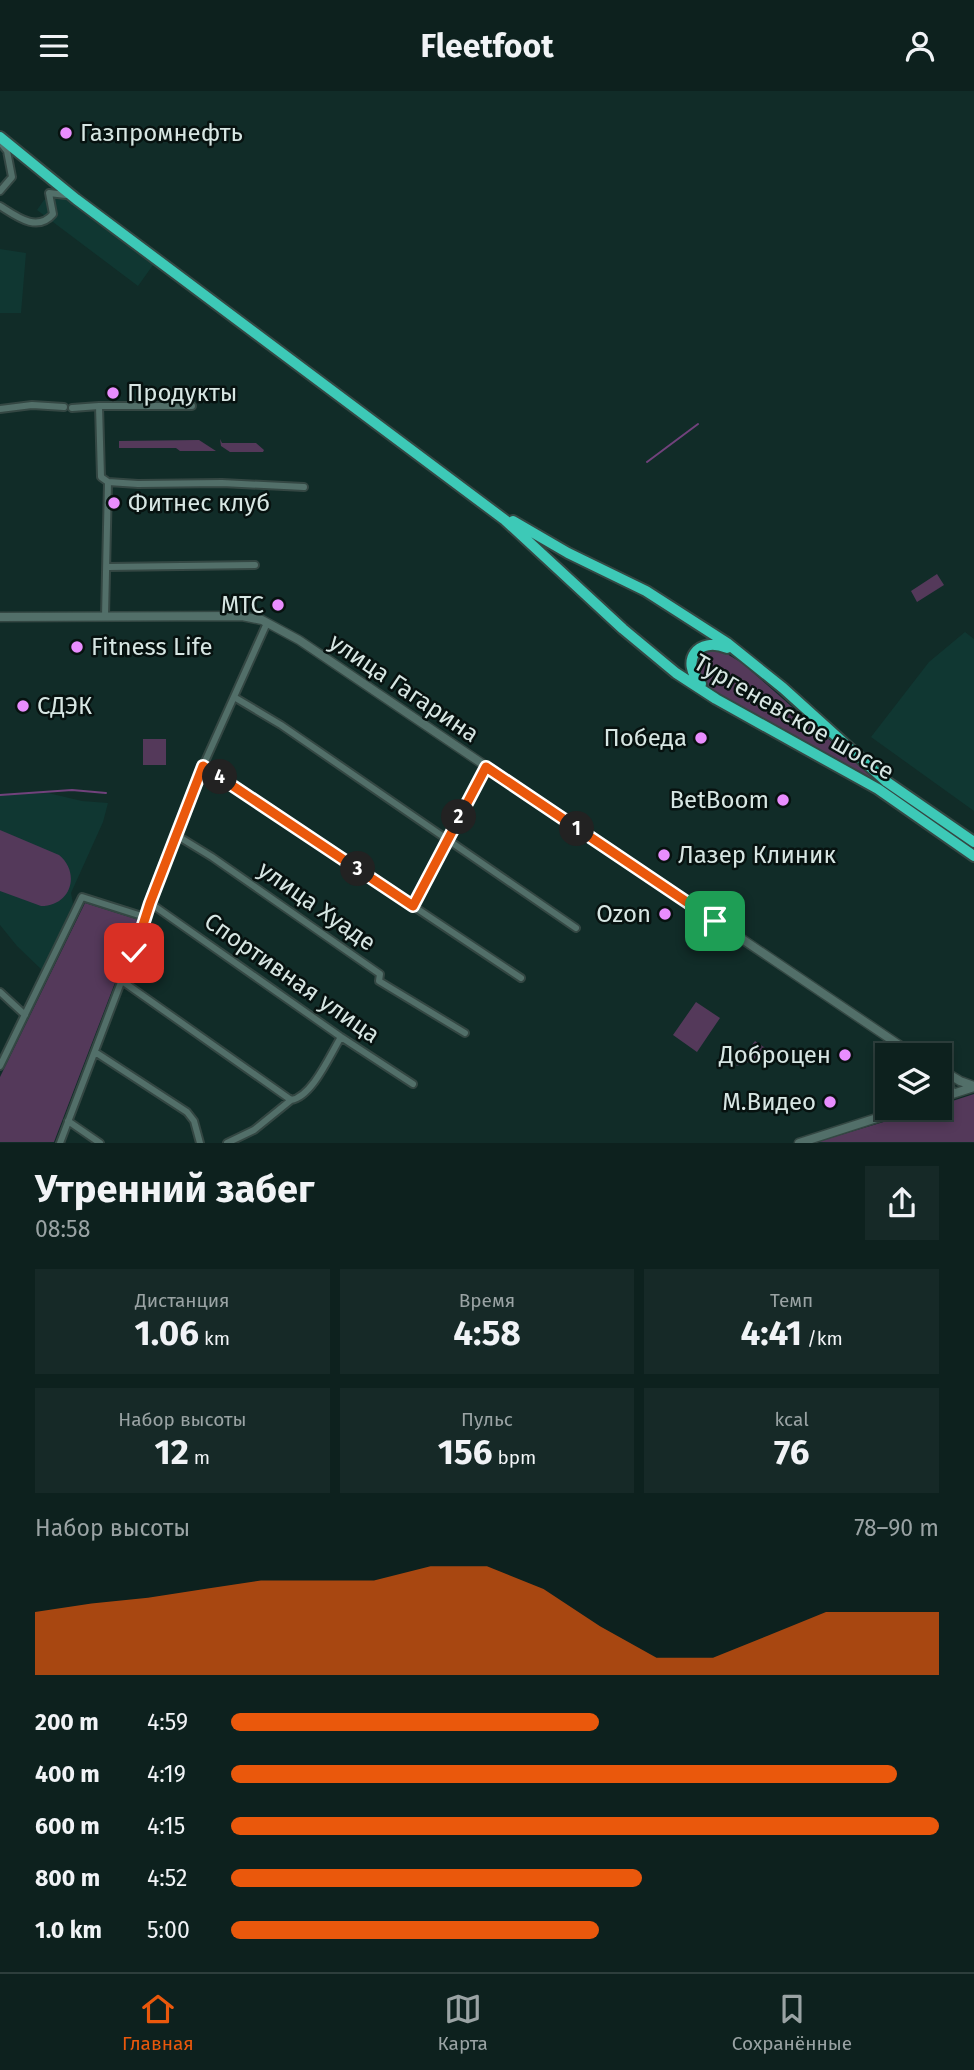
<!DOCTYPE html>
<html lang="ru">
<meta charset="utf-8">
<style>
:root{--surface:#0d211e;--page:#162927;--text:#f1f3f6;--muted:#9aa3a4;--line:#2d3e3c;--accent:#ea580c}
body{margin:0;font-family:"Fira Sans",sans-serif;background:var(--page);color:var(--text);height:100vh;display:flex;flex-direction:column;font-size:26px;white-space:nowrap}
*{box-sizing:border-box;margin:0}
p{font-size:23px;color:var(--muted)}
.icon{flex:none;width:38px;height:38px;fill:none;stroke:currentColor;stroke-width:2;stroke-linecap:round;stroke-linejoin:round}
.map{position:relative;height:1052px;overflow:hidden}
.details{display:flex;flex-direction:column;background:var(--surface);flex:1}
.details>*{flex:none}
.fabs{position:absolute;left:875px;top:952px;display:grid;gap:14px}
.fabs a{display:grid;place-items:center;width:77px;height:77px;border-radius:0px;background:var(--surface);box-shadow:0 4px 10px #0003,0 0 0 2px var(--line);font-size:35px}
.pin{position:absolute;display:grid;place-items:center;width:60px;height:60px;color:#fff;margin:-30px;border-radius:14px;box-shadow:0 4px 10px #0006}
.km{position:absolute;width:35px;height:35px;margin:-18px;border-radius:50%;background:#222;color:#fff;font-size:19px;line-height:35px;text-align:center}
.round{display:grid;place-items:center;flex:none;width:74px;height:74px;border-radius:0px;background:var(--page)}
.head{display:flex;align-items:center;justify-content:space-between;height:119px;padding:0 35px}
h1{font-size:38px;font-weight:700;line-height:52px}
.metrics{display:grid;grid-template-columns:repeat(3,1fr);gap:10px;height:119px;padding:7px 35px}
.metrics div{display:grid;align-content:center;border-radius:0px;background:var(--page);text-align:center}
.metrics b{font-size:35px;font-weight:700}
.metrics small{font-size:19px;font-weight:400}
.metrics p{font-size:19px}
.chart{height:196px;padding:14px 35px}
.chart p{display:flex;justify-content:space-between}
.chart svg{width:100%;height:126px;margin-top:7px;fill:var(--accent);opacity:.7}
ul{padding:0 35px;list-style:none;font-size:23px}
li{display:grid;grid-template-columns:112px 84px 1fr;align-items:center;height:52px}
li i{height:18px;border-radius:9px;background:var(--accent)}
header{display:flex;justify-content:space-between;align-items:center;height:91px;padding:0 35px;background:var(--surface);font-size:32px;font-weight:700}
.dock{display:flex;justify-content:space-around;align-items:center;height:98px;border-top:2px solid var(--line);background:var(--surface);font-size:19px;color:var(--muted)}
.dock a{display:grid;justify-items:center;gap:4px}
.dock .current{color:var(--accent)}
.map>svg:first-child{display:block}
.built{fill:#103732}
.green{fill:#54395a}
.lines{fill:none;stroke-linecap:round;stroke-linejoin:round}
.stream{stroke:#71427c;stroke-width:2}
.street-casing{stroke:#344743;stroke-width:10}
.secondary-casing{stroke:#344743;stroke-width:11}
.highway-casing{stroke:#344743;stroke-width:14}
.street{stroke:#526f69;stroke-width:6}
.secondary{stroke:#526f69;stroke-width:8}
.highway{stroke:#3dc9b7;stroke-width:10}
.route-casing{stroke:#fff;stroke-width:14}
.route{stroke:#ea580c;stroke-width:9}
.poi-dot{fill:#e98dfe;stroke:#071210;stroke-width:2.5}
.labels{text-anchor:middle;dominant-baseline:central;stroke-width:5;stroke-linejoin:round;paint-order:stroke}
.poi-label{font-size:24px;fill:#d7e6e3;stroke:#071210;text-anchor:start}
.street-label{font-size:24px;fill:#d7e6e3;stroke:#071210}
</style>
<header><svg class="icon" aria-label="menu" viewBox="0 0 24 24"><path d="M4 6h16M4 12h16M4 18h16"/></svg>Fleetfoot<svg class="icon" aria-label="person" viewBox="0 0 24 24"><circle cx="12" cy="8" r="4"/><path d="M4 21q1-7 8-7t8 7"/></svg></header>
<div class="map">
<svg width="974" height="1052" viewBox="0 0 974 1052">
<rect width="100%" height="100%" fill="#112c28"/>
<path class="built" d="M55,104L62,106L153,174L138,195L37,119L44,109Z
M0,158L26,162L21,222H0Z
M965,541L974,548V720L871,646L929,571Z
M48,702L82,710L108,712L103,731L71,802L73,813L42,879L17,855L0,834V704Z"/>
<path class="green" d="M220,348L222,352H256L264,359L263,361H230L221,355Z
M199,349L216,360H180L176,357H119V350Z
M937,483L944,494L917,511L911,500Z
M711,556L722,560L742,572L883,696L748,621L709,596L695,581L696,565Z
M143,648H166V674H143Z
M0,739L59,764C81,782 71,815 41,815L0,800Z
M85,812L139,829L54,1051H0V986Z
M696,911L720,927L697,961L673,944Z
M755,950L774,963L736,975Z
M974,1003V1051H817L930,1017H940V1014Z"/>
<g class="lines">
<path class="stream" d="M647,371L698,333
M0,704L72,699L106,702"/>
<g class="street-casing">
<path id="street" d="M0,100L12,86L7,60L1,52
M0,115C16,125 37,142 53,123L49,102L66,104
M192,315H99L101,386L108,391L138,393L222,392L304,396
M72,317L99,315
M0,318L32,314L64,316
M108,476L255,474
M105,526L108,391
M234,606L281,634L576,837
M203,675L521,887
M176,744L212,766L380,883L379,890L465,942
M150,812L341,946L413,993
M413,815L487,676
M122,890L291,1009
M0,901L25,924
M95,961L187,1021L194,1030L200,1052
M0,975L82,806L145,826
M68,1030L100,1052
M60,1052L203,675L267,532
M227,1052L254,1039L291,1009C312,1006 330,964 341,946"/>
</g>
<g class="secondary-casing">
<path id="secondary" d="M0,526L242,525L262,529L299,549L914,964
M940,978L960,990L974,995
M940,982L947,987L952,1003
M940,1007L974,996
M799,1052L908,1017"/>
</g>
<g class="highway-casing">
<path id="highway" d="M0,46L76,108L505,429L623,538L676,582L716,608L878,698L974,765
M513,430L568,462L646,500L727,552L783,597L887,691L974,751
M701,593C679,570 698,545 727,557"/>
</g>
<use href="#street" class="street"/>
<use href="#secondary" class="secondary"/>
<use href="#highway" class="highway"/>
</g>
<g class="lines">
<g class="route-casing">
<path id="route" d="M134,862L150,812L203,675L413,815L486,676L715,830"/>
</g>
<use href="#route" class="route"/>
</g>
<g class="poi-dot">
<circle cx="66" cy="42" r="7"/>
<circle cx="113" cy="302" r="7"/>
<circle cx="114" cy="412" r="7"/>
<circle cx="278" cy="514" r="7"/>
<circle cx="77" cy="556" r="7"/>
<circle cx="23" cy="615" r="7"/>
<circle cx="701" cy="647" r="7"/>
<circle cx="783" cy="709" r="7"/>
<circle cx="664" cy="764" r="7"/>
<circle cx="665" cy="823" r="7"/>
<circle cx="845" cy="964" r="7"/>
<circle cx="830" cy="1011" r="7"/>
</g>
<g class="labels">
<g class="poi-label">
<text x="80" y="42">Газпромнефть</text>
<text x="127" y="302">Продукты</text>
<text x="128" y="412">Фитнес клуб</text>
<text x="264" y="514" text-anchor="end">МТС</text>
<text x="91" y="556">Fitness Life</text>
<text x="37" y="615">СДЭК</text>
<text x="687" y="647" text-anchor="end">Победа</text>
<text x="769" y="709" text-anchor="end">BetBoom</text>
<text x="678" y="764">Лазер Клиник</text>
<text x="651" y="823" text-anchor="end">Ozon</text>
<text x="831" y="964" text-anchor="end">Доброцен</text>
<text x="816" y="1011" text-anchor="end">М.Видео</text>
</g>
<g class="street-label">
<text transform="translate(404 597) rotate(34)">улица Гагарина</text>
<text transform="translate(794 626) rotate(30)">Тургеневское шоссе</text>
<text transform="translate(317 815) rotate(35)">улица Хуаде</text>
<text transform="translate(292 887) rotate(35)">Спортивная улица</text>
</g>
</g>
</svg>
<div class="fabs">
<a><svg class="icon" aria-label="layers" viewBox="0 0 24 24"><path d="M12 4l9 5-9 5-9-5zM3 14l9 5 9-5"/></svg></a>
</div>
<div class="pin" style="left:715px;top:830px;background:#1e9e55"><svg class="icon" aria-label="arrive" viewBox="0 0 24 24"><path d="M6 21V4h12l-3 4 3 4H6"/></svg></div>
<div class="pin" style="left:134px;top:862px;background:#d93025"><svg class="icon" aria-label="check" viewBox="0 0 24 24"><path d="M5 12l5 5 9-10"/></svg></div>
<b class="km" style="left:577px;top:738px">1</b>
<b class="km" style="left:459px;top:726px">2</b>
<b class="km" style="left:358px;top:778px">3</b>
<b class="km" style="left:220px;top:686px">4</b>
</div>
<section class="details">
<div class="head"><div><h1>Утренний забег</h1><p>08:58</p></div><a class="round"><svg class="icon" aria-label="share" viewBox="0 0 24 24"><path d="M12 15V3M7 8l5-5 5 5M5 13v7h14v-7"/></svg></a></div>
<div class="metrics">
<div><p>Дистанция</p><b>1.06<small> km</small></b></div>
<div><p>Время</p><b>4:58</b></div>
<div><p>Темп</p><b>4:41<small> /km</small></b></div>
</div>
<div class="metrics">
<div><p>Набор высоты</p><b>12<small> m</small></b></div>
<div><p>Пульс</p><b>156<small> bpm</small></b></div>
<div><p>kcal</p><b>76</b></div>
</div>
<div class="chart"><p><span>Набор высоты</span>78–90 m</p>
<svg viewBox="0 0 160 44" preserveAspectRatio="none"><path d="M0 44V22L10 19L20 17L30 14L40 11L50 11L60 11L70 6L80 6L90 14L100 27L110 38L120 38L130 30L140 22L150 22L160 22V44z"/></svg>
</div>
<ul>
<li><b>200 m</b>4:59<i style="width:52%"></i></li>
<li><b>400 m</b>4:19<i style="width:94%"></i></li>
<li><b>600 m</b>4:15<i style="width:100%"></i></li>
<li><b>800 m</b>4:52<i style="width:58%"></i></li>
<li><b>1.0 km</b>5:00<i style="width:52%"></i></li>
</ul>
</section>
<nav class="dock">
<a class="current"><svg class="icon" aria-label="home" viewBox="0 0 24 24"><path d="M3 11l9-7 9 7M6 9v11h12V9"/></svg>Главная</a>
<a><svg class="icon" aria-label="map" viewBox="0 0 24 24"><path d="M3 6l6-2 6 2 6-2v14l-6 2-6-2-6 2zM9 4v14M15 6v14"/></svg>Карта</a>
<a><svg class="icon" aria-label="saved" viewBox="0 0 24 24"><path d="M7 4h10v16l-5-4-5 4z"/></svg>Сохранённые</a>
</nav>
